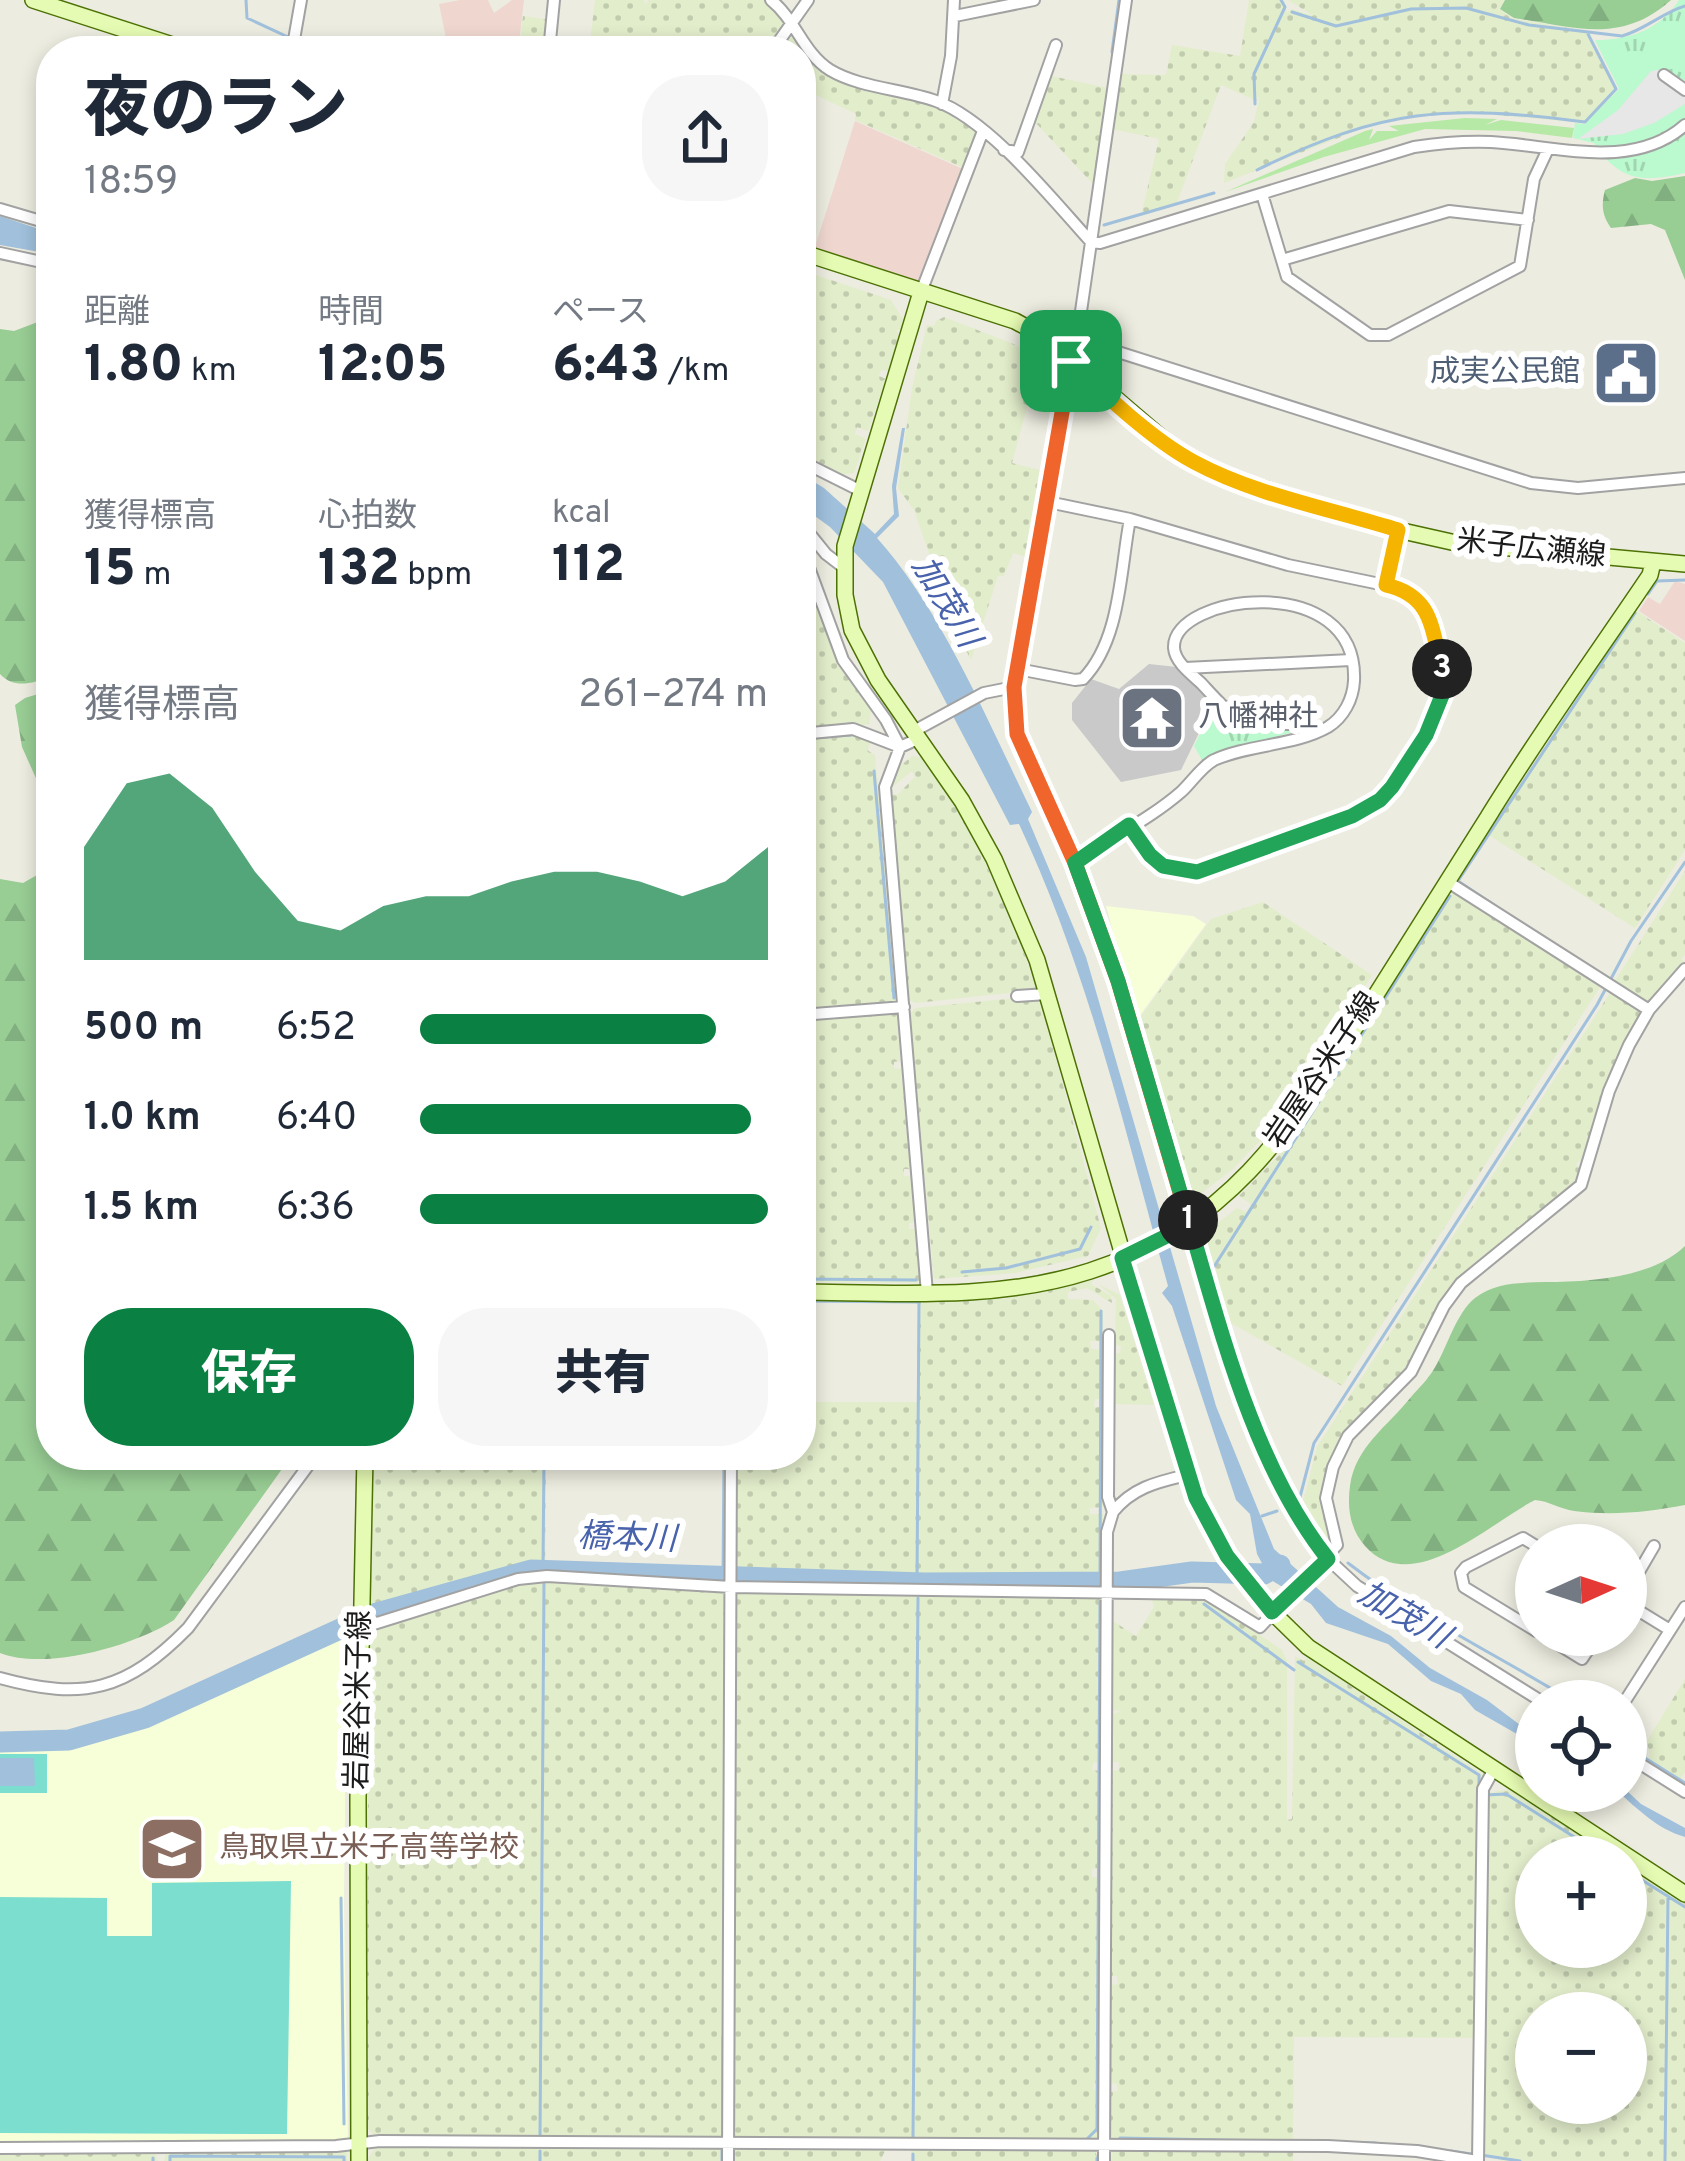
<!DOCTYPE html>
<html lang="ja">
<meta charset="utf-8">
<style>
:root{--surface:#fff;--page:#f6f6f7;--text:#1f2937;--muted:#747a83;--accent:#0b8043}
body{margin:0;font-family:Overpass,"Noto Sans JP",sans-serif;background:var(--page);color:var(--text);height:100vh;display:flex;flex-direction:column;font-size:45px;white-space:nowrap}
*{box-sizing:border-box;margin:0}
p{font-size:39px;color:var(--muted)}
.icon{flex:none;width:66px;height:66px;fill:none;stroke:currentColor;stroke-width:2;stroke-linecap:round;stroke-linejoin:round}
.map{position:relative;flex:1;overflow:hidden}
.side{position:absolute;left:36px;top:36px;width:780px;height:1434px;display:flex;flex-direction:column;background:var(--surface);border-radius:48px;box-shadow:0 6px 18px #0003}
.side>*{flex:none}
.needle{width:78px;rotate:87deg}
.controls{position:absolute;left:1515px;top:1524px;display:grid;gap:24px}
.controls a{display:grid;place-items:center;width:132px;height:132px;border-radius:50%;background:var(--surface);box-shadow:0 6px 18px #0003;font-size:60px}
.pin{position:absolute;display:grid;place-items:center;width:102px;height:102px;color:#fff;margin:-51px;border-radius:24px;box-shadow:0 6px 18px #0006}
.km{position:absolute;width:60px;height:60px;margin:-30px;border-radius:50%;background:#222;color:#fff;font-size:33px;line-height:60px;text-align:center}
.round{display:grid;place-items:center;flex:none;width:126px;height:126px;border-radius:48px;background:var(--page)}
.summary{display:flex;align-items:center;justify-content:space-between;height:204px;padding:0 48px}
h1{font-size:66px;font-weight:800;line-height:90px}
.stats{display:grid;grid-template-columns:repeat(3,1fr);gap:18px;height:204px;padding:12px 48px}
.stats div{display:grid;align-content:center}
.stats b{font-size:51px;font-weight:800}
.stats small{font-size:33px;font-weight:400}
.stats p{font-size:33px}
.chart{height:336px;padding:24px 48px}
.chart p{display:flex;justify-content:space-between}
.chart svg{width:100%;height:216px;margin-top:12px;fill:var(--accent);opacity:.7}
.cta{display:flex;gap:24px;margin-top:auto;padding:24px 48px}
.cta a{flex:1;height:138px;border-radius:48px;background:var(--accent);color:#fff;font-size:48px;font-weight:800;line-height:138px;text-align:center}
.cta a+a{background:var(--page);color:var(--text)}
ul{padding:0 48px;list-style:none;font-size:39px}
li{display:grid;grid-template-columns:192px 144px 1fr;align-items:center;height:90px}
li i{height:30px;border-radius:15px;background:var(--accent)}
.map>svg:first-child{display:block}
.commercial{fill:#efd7cf}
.education{fill:#f6ffd7}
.religious{fill:#c9c9c9}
.farmland{fill:url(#farmland-dots);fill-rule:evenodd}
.grass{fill:#b6e9a5}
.forest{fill:url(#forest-firs)}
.park{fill:url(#park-tufts)}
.pitch{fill:#7cdecf}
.parking{fill:#e7e7e7}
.water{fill:#a0c0dc}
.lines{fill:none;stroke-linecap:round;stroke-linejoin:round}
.stream{stroke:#a0c0dc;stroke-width:3}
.river{stroke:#a0c0dc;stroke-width:21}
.street-casing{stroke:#a2a2a2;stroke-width:14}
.secondary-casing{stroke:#4c7104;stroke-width:18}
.street{stroke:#fff;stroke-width:10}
.secondary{stroke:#e5fab2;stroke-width:15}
.split-1-casing{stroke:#fff;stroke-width:24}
.split-2-casing{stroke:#fff;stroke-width:24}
.split-3-casing{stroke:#fff;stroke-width:24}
.split-4-casing{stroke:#fff;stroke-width:24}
.split-1{stroke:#f0652b;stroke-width:15}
.split-2{stroke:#22a559;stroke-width:15}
.split-3{stroke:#22a559;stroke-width:15}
.split-4{stroke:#f5b400;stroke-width:15}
.labels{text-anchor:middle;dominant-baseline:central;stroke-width:12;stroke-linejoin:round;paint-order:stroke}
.service-label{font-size:30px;fill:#4e5e75;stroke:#fff;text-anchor:end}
.street-label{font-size:30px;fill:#1b1b1b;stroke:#fff}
.worship-label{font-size:30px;fill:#5b616d;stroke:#fff;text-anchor:start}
.education-label{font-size:30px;fill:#785e54;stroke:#fff;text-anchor:start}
.water-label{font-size:33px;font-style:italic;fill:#4862ab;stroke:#fff}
</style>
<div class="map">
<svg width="1685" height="2161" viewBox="0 0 1685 2161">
<defs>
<pattern id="farmland-dots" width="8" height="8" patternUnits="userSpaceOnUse" patternTransform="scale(3)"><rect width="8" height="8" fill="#e2edcb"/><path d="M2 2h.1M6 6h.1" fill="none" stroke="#c1cbae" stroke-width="1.8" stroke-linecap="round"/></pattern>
<pattern id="forest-firs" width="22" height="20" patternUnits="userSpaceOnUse" patternTransform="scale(3)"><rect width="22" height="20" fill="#98cd94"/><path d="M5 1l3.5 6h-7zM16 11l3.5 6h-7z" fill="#82af7f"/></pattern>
<pattern id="park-tufts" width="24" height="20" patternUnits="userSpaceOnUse" patternTransform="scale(3)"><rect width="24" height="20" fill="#bbf9ce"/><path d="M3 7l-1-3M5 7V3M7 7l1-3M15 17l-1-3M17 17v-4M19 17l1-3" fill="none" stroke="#a0d5b0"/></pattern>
</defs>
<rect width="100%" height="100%" fill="#edece0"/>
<path class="commercial" d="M460,0H488L494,13L512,0H524L518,51H435L447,43L439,4Z
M855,121L963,169L922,283L815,247Z
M1675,581L1685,584V641L1639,611L1648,597L1660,604Z"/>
<path class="education" d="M1106,906L1193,916L1206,924L1136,1021Z
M344,1628L347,1634L344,1903L348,2139L345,2142L0,2145V1747H62L125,1729Z"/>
<path class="religious" d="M1149,664L1177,667L1213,704L1181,770L1121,782L1072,720V703L1091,679L1119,689Z"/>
<path class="farmland" d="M595,0H643L647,4L648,0H765L783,16V26L767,51H589Z
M1249,0H1284L1287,13L1292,9L1314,16L1288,0H1504L1499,9L1514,19L1588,31L1617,89L1599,113L1584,123L1462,112L1379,122L1224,183L1225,164L1254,122L1259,99L1258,95L1257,101L1221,85L1176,205L1141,216L1159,139L1112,129L1120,74L1166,75L1172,45L1240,56Z
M523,16L550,20L546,51H519Z
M792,37L819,66L938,106L977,130L979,136L964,168L855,120L856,114L801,88V51H779L787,38Z
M1051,76L1108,88L1094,185L1033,120Z
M801,270L891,300L904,321L901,330H896L899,335L888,371L881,370L879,376L886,379L868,431L857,427L855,434L866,439L854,473L838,475L801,457Z
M944,317L1016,345L1051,369L1063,386L1062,394L1033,385L1012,463L1048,472L1033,559L1013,553L1004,576H998L971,660L956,631L914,510L898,488L912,388L927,325L934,326L936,321Z
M801,559L834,650L871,711L869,724L801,731Z
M1635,610L1685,643V850L1635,928L1487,834Z
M854,734L871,742L867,750L875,755L896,1000L890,1005L801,1013V738Z
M912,756L924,758L929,764L974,838L1018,935L1037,990L916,1003L909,1000L892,795L898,794L915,777L912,771L891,788L898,768Z
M1685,871V955L1681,959L1685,963L1653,1002L1647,1004L1613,984Z
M1454,891L1602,984L1342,1386L1222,1318L1208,1273L1212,1264L1207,1243L1213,1227L1237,1208L1246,1212L1251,1204L1239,1196L1289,1145Z
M1263,902L1372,975L1272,1128L1233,1169L1199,1195H1186L1137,1022L1211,919Z
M1612,990L1642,1011V1016L1583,1163L1578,1161L1576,1165L1581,1170L1577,1183L1468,1272L1401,1380L1347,1430L1329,1465L1333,1538L1323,1545L1295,1506L1304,1498L1317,1447Z
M1016,998L1040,999L1101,1228L1088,1256L1015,1273L934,1279L910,1014L915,1008Z
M888,1010L897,1015L900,1061L894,1062V1068L901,1069L910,1169H904V1176H910L915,1222L909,1223V1229H915L920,1278L918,1283L801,1282V1017Z
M1094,1280L1091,1284L1111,1296L1112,1303L1087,1288L1068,1292V1299L1093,1300L1103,1311V1341H1090L1091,1349L1103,1350L1104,1399H1095L1094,1407H1103V1507L1090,1508V1514H1103V1576L909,1578L734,1571L733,1455H801V1402H917L918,1299H1004Z
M1098,1284L1120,1295L1154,1405L1115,1404V1354L1120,1353L1121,1346L1115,1345L1116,1299Z
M373,1455H546L545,1574L370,1622Z
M531,1580L727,1590L724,2139L378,2138L366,2127L369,1632Z
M735,1591L1101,1596V1762L1093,1763L1092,1770L1101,1771V1868L1092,1869V1877L1101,1878L1100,1976L1096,1977L1095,1984L1100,1985L1099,2083L1094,2084L1093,2090L1099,2091V2139L1093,2143L731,2140Z
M1151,1596H1195L1207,1600L1282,1650L1287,1660V1820L1292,1819L1295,1656L1304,1661L1307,1657L1485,1776L1478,2038L1294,2037L1293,2142L1115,2140L1110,2134V2092L1118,2091L1117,2084L1110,2083V1985L1118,1984L1117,1976H1111L1112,1771L1119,1770V1762H1112L1113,1714L1121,1711L1112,1710L1113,1621L1136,1636L1154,1607Z
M1685,1679V1772L1679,1781L1651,1763L1647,1741Z
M1509,1789L1615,1857H1536V1947H1626V1864L1685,1902V2161H1502L1484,2153L1486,1805L1488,1793ZM1536,2013H1626V2103H1536Z
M378,2144L724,2148L726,2161H366Z
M739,2146L887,2147L880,2161H730L731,2149Z
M911,2148L1094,2149L1099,2161H911Z
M1294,2149L1293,2161H1111L1113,2150Z
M342,2150L347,2152V2161H164L166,2151Z
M0,2151H154L158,2161H0Z"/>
<path class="grass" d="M1465,118L1497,119L1485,125L1501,120L1574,128L1572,138L1516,131L1425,129L1324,157L1225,192L1365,131L1373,129L1369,140L1377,131H1399L1389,126Z"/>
<path class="forest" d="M1505,0H1671C1621,45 1574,27 1514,18L1500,9Z
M1685,176V280L1665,230L1651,224L1611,228C1602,215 1601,205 1605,190L1635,178L1652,181Z
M51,317V678C32,682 15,690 0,674V329L14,331Z
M51,690V790L39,785L22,747L15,705L25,698Z
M51,867V1455H292L174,1620C134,1646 46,1671 0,1653V879L23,883Z
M1685,1246V1505C1648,1512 1612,1516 1574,1511C1560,1509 1549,1501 1535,1500C1491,1522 1412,1599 1365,1546C1350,1529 1347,1508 1350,1486C1355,1447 1388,1426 1411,1397C1419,1388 1428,1379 1434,1369C1447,1348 1456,1313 1475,1298C1496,1282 1520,1283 1545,1282C1589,1282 1652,1278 1685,1246Z"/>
<path class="park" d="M1679,0H1685V173C1642,183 1619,181 1594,143L1573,138L1575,123L1585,124L1619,89L1595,40C1629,40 1660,30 1679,0Z
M1214,705C1239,730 1259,730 1292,729L1293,732L1214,754L1203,762L1194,746Z"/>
<path class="pitch" d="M0,1754H47V1793H0Z
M291,1881L287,2134L0,2133V1897L107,1898V1936H152V1883Z"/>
<path class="parking" d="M1663,69L1685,83V104L1654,123L1623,134L1578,139L1618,110L1651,71Z"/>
<path class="water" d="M0,216L51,233V254L0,245Z
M902,428H905L896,488L899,516L877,538C942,610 990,726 1032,812L1028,819L1086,957L1216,1406L1274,1549L1338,1607L1391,1636L1430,1668L1487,1700L1536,1737V1745L1475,1710L1461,1694L1431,1681L1388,1644L1326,1623L1311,1604L1271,1580L1257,1554L1250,1514L1236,1500L1172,1306L1162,1293L1168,1286C1125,1130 1088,971 1019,824L1010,825L883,582L830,527L801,506V474L824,488L875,534L894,514L892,486Z
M0,1758H34L35,1786H0Z
M1626,1790L1641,1804L1685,1828V1837C1657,1829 1638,1809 1617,1791Z"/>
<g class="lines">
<path class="stream" d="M246,0L247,18L288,37
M1292,12L1336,26L1411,9L1466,8L1529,25L1622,36C1644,30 1662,13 1685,6
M1112,52L1119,0
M1255,104L1254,74L1285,7L1281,0
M1257,170C1383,108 1447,104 1585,122L1616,89L1588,34
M1104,225L1214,193
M1648,594L1657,581L1685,580
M801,739L851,735
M874,771L894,998
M1494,905L1458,881L1635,613
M962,1272L1006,1268L1080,1249L1091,1227
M1210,1273L1450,896
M801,1279L916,1280
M801,1301L919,1302L917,1583
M1298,1500L1323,1537
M1294,1502L1300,1497L1314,1443L1597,1005L1631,941L1685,862
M1262,1516L1277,1511
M1348,1563C1418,1617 1497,1655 1572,1701
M543,1569L544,1455
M723,1578L724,1455
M1100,1582L1101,1311
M1204,1604L1294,1670
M1298,1662L1479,1775V1786
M1637,1753L1685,1783
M1485,1795L1506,1794L1606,1857
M1626,1870L1685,1907
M341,1898L344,2124
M540,2136L544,1581
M723,2137V2037
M913,2137L918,1598
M1120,2138L1376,2143
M1085,2141L1097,2129L1100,1602
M1451,2151L1471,2154
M1481,2155L1520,2161
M153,2161V2158
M170,2161V2156L344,2157V2161
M540,2161V2151
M722,2161V2148
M913,2161V2154
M1097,2161V2158
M1665,2161L1668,1896"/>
<path class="river" d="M0,1742L69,1740L145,1718L373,1614L531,1570L924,1583L1120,1582L1192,1572L1264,1574L1280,1565"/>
<g class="street-casing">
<path id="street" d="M771,0C796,20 803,53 830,70C860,88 903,89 936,101C989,120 1052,199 1091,242L1100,243L1414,147C1440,143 1464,141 1491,142C1553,145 1632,172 1685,125
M1126,0L1077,339L1014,687L1017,734L1075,863L1118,981L1222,1333L1282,1494L1328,1559L1357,1586L1541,1701
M955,16L1034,0
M292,51L301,0
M549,51L554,0
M772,51L808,0
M1664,75L1685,90
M942,104L951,56L954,0
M1004,150L1018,152L1056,45
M1262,194L1287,277L1370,335H1388L1520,266L1534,179L1548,149
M0,209L51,224
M0,253L51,264
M1282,260L1449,211L1528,220
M921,292L983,131
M1077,339L1531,483L1578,488L1685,478
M801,461L859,490
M1048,502L1130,519L1288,565L1404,589C1426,601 1428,620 1435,643C1450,696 1437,718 1408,762C1400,775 1392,789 1381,799C1347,827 1294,839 1253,853C1229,861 1200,877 1173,870C1152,865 1141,842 1129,825
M801,523L826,554L843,567
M801,546L843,660L886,720L900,747
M1386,585L1398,530
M1185,668L1351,660
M1018,669L1075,680L1083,679C1121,640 1120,570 1130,519
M916,730L984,693L1014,687
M801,734L853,729L900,747
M920,738L900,747L885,787L927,1293
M1075,863C1109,839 1150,819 1181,792C1192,782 1201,767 1214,760C1249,744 1295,746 1328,727C1344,717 1353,699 1354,681C1359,569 1171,594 1174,648C1175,662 1191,674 1201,683C1214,697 1225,710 1241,720L1250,724H1297L1308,734
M1448,882L1649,1010
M1017,996L1047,994
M801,1015L904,1007
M1113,1512C1133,1487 1158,1482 1187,1475
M1536,1546L1523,1538L1466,1567L1461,1573L1464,1587L1536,1631
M1626,1594L1654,1546
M1626,1603L1670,1630
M361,1628L518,1579L547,1576L731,1587L1206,1594L1260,1627L1337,1545L1326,1498L1333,1467L1348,1436L1411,1372L1444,1306L1461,1283L1581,1185L1609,1091L1629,1045L1649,1010L1685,969
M1543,1635L1582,1659L1598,1635
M0,1678C84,1701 126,1691 188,1628L316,1455
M1625,1701L1685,1607
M1626,1755L1685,1792
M0,2148L336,2146L380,2141L1328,2146L1417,2151L1477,2161
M728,2161L731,1455
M1104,2161L1107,1532L1113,1512L1108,1497L1109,1335
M1478,2161L1483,1789L1493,1771"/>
</g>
<g class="secondary-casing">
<path id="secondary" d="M33,0L191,51
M801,252L1015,321L1044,337L1177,451L1230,478L1398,530L1456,543L1685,564
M921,292L845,546V595L852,630L878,680L962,801L994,859L1037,960L1187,1475L1208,1524L1227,1556L1272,1612L1308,1647L1685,1894
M801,1292C897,1293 997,1301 1090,1271C1232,1225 1291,1127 1367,1009C1408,945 1448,881 1488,817C1539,734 1596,655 1650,575L1653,562
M359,2161L358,1798L365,1455"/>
</g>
<use href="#street" class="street"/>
<use href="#secondary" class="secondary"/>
</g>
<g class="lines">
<g class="split-1-casing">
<path id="split-1" d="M1071,361L1014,687L1017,734L1075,863L1118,981L1188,1220"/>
</g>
<g class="split-2-casing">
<path id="split-2" d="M1188,1220L1181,1229L1122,1258L1196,1498L1227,1556L1272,1612L1328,1559C1258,1471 1225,1346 1194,1239"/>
</g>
<g class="split-3-casing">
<path id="split-3" d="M1194,1239L1118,981L1075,863L1129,825L1150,855L1163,866L1197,872L1352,816L1380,800L1392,787L1426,735L1443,693L1442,669"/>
</g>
<g class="split-4-casing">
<path id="split-4" d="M1071,361C1103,394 1153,440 1194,462C1255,495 1331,509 1398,530L1386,585C1433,596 1431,628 1442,669"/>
</g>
<use href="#split-1" class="split-1"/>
<use href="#split-2" class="split-2"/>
<use href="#split-3" class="split-3"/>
<use href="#split-4" class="split-4"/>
</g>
<defs>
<g id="civic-square" transform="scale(3.45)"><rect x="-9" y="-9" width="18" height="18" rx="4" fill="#5c6f8a" stroke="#fff"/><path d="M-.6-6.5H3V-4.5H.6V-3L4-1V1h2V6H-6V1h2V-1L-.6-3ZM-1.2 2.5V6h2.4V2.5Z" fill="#fff"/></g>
<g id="temple-square" transform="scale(3.45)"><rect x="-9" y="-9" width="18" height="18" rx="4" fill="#6b7280" stroke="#fff"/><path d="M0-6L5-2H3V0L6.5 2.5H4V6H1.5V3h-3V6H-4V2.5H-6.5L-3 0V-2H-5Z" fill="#fff"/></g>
<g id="school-square" transform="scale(3.45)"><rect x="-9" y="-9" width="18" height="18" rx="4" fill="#8d6e63" stroke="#fff"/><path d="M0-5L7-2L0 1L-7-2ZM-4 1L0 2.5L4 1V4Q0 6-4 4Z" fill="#fff"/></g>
</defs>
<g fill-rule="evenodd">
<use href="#civic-square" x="1626" y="373"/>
<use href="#temple-square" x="1152" y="718"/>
<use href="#school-square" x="172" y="1849"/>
</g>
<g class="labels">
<g class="service-label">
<text x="1580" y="373">成実公民館</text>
</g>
<g class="street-label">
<text transform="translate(1531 550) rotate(6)">米子広瀬線</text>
<text transform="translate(1323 1071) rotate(-56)">岩屋谷米子線</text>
<text transform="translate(360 1700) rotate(-89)">岩屋谷米子線</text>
</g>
<g class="worship-label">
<text x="1198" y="718">八幡神社</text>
</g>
<g class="education-label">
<text x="219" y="1849">鳥取県立米子高等学校</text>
</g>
<g class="water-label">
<text transform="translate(944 603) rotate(59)">加茂川</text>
<text transform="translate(627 1540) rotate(2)">橋本川</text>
<text transform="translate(1403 1617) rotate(30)">加茂川</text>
</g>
</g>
</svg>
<div class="controls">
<a><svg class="needle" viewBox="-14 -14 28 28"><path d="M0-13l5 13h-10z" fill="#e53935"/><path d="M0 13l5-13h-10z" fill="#747a83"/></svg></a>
<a><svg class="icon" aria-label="locate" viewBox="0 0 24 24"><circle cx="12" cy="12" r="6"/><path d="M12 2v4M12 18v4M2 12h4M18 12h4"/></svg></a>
<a>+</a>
<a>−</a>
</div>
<div class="pin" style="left:1071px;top:361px;background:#1e9e55"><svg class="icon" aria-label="arrive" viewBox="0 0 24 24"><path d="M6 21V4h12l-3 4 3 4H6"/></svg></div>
<b class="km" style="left:1188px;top:1220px">1</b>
<b class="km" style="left:1442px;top:669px">3</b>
<section class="side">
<div class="summary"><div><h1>夜のラン</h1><p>18:59</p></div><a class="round"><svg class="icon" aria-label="share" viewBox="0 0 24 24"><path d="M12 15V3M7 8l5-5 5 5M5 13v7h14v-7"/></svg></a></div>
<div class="stats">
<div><p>距離</p><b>1.80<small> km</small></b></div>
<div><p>時間</p><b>12:05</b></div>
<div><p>ペース</p><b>6:43<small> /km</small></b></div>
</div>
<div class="stats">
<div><p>獲得標高</p><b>15<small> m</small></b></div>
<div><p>心拍数</p><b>132<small> bpm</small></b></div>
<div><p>kcal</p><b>112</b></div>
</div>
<div class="chart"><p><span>獲得標高</span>261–274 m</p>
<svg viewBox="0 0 160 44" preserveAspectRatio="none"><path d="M0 44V21L10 8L20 6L30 13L40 26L50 36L60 38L70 33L80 31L90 31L100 28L110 26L120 26L130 28L140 31L150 28L160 21V44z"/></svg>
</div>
<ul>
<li><b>500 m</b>6:52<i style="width:85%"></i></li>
<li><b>1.0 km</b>6:40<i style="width:95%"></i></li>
<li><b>1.5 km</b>6:36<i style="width:100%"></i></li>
</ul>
<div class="cta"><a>保存</a><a>共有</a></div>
</section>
</div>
